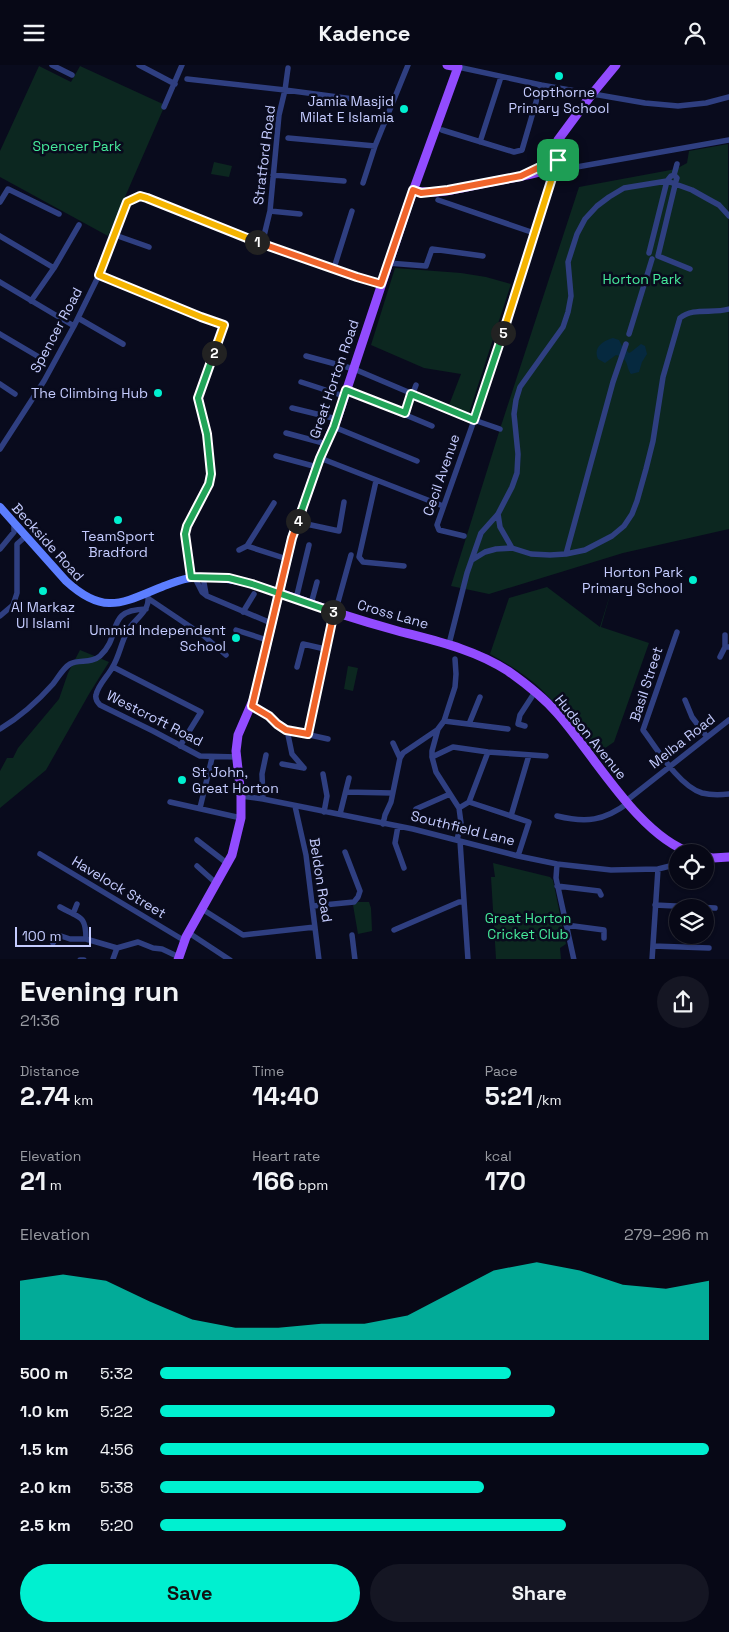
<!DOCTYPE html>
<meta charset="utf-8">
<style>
:root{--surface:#070816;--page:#151623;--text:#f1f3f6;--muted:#989aa1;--line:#282935;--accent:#00f0d0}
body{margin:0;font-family:"Space Grotesk",sans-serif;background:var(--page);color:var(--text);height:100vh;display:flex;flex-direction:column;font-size:19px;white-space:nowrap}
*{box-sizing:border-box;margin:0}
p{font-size:16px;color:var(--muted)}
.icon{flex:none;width:28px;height:28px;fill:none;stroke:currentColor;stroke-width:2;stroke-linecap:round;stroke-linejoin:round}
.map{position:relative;height:894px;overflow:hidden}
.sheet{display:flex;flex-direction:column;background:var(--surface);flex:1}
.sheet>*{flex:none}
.fabs{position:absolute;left:669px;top:779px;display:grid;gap:10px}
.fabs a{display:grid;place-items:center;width:45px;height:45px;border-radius:50%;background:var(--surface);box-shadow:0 1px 4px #0004,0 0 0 1px var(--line);font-size:25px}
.scale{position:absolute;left:15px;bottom:12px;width:76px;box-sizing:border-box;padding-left:5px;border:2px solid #c5ccff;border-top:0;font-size:14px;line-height:18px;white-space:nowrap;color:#c5ccff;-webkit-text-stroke:4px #090b1d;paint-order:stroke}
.pin{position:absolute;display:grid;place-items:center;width:42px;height:42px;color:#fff;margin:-21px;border-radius:10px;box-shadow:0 2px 8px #0006}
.km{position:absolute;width:25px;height:25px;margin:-12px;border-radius:50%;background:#222;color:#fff;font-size:14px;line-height:25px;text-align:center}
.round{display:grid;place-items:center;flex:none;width:52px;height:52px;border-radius:26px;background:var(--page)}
.head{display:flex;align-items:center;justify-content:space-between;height:85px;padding:0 20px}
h1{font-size:28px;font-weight:700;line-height:38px}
.stats{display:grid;grid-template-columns:repeat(3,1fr);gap:8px;height:85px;padding:5px 20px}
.stats div{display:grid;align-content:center}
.stats b{font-size:25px;font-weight:700}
.stats small{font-size:14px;font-weight:400}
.stats p{font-size:14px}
.chart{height:140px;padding:10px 20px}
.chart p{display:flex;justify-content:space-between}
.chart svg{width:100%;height:90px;margin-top:5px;fill:var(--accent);opacity:.7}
.primary-button{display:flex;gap:10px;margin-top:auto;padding:10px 20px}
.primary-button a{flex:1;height:58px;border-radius:30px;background:var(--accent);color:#111;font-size:20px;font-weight:700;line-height:58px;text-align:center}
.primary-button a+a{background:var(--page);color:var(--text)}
ul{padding:0 20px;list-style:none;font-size:16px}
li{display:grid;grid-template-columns:80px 60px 1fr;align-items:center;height:38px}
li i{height:12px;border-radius:6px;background:var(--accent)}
header{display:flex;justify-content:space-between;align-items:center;height:65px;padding:0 20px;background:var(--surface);font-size:22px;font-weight:700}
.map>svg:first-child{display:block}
.green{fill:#0c2720}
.water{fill:#06293f}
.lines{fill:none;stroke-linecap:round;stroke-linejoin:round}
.street{stroke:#2f3f81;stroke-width:5.5}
.secondary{stroke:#5c7eff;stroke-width:8}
.primary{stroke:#924cff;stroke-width:9}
.split-1-casing{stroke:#fff;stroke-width:10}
.split-2-casing{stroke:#fff;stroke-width:10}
.split-3-casing{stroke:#fff;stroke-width:10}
.split-4-casing{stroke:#fff;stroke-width:10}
.split-5-casing{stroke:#fff;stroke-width:10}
.split-6-casing{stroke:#fff;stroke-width:10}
.split-1{stroke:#f0652b;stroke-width:6}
.split-2{stroke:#f5b400;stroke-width:6}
.split-3{stroke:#22a559;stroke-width:6}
.split-4{stroke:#f0652b;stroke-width:6}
.split-5{stroke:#22a559;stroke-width:6}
.split-6{stroke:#f5b400;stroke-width:6}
.poi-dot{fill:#00f0d0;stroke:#090b1d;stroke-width:2}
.labels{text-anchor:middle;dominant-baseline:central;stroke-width:5;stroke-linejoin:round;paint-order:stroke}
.poi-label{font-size:14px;fill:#c5ccff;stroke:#090b1d;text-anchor:end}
.park-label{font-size:14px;fill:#46ea9b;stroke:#090b1d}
.street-label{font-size:14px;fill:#c5ccff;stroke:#090b1d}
</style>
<header><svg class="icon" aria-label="menu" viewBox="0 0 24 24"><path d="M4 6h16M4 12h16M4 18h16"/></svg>Kadence<svg class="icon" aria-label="person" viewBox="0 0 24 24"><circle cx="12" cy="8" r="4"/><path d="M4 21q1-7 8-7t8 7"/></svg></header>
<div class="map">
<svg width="729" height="895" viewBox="0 0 729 895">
<rect width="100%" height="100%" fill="#090b1d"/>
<path class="green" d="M39,1L71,17L80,1L165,40L108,171L0,112V86Z
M728,79L729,464L623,488L489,529L451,521L500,364L579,122L676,104L687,98L689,86Z
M214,97L232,101L229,112L211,109Z
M395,203L461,208L486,212L511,219L469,348L449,340L461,309L424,303L371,280Z
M547,522L600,562L612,523L601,562L649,578L614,677L595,690C578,668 561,644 541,624C526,610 508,599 490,589L509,533Z
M80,585L109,597L89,629L46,705L0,743V706L7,693H13L18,683L59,634L68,608Z
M348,601L358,603L353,626L344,624Z
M493,798L550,812L553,815L566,879L560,883L561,894H496L491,812H495Z
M358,837H369L371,843L372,866L358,869L353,840Z"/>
<path class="water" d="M613,273L619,275L622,281L629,288L631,287L641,279L645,281L647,289L642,297L639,307L631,309C625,301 630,294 616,290L605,298L598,294C593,282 603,276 613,273Z"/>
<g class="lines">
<path class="street" d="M52,0L72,10
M139,0L175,19
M458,2L541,20L645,38L678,41L706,38L729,32
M187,14L285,25L391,39
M164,42L182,0
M442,65L514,87L522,85L541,20
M288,73L375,81
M480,77L501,12
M559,101L571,103L729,75
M273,110L344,116
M674,110L677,99
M363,118L375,81L408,0
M438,135L534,168
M0,137L8,124L59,149
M270,146L300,149
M115,170L149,182
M0,171L54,203
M262,179L270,146L279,50L285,25L288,3
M649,188L667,116L671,111L674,110L677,113L676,116L658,191L690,204
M388,198L426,201L432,184L483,191
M334,203L352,146
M99,210L201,252L224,260L199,333L207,369L211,409L209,419L187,461L185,469L191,512
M0,217L74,261
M31,236L54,203L79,160
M78,253L123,279
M0,269L44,295
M629,269L652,194
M306,291L354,304L474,355L500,364
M301,317L344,331
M0,319L15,329
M346,325L432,361
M292,343L337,354
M405,349L416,320
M334,362L417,396
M286,368L327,379
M0,384L44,316L74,261L99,210L127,137L140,131L286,188L381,219
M276,391L317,402
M320,393L443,441
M376,416L359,492L363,497L404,501
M498,449L500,462L512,483
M297,457L339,466L344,437
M464,471L439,465L437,460L488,316L553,110
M247,481L274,438
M0,484L14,467V457
M239,485L247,481L287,494
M566,489L613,317L626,279
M472,495L485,487L496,484L512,483L531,489L550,490L566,489L585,485L612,471L624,461L632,449L637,436L646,404L653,376L663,312L680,253C693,242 713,249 729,244
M195,513L202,527L207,531L271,558
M204,518L206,529
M147,528C153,546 134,553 127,567C121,578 119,592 112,603C107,612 98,620 96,630C95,634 97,637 100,640L153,666L200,691L237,692
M149,534L204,571L226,590
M296,534L309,480
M311,539L317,517
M243,547L254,529
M0,551L13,540L17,528V479L25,472
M236,565L267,575
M677,567L643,665C657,684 679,721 702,728C710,730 720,730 729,729
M725,570V582H729
M449,579L467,508L481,468L498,449L512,422L517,408L518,389L514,349L516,335L520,322L563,262L568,247L571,231L568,197L577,169L585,154L597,141L609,132L624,123L667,116L692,125L708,134L719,140L729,151
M720,592L725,582
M455,594L456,609L455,622L444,656L438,664L432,686V692L436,707L459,743L461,758L457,775
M113,602L201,647L180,681
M297,602L303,579L325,584
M685,635L692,652L707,672
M252,641L269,651L277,659L287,665L292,689L304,703
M444,656L508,664
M469,659L480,632
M525,661L518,659L520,650L535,627
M0,664C20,652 37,637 53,619C58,613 63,603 70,599C79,594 91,599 100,591C123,570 104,545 146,544
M287,665L328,674
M307,669L325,584L351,490
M393,678L400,693
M432,692L453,682L488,687L546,691
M282,699L304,703
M323,709L327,731L324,747
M346,727L392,728
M241,731L263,734L413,764L518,791L557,799L611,805L658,804L674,800L678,795
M263,734L262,709L266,690
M626,736L729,655
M170,737L241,753
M469,737L529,757L518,791
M295,741L306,790L319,895
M200,743L212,693
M459,743L469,737L488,687
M416,744L450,729
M340,749L349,713
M511,751L529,690
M557,751C586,758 604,756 628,738
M383,759L385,750L391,737L400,693L403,688L437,665
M398,761L395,778L404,803
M197,775L228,799
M460,776L468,895
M40,789L185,876
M557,799L556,813L574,895
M197,801L217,819
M557,821L599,826L601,830
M655,840L715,843
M313,841L354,837L358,832L360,826L345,787
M60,842C79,853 86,849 86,874
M202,844L243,870L315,862
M73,849L77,839
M566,860L604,865V873
M394,865L459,837H464
M189,868L230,895
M352,870L355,895
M53,878L58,870L70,874H86L117,883
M653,881L709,883
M113,894L117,883L138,877L153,883L162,884L179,892
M80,895H84
M652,895L658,804"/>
<path class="secondary" d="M0,442L66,516C104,551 122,538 164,521C173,518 183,513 193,513C223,510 251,518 280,528"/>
<path class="primary" d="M547 99a6 6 0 1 1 12 0a6 6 0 1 1-12 0Z
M554,93L555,81L558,75L592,29L616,0
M413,125C435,132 468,121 491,117C510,113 530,111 549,104
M280,528C318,542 358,555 398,566C436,576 474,584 508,606C525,618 543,632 557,648C593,688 639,772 692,788
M705,791L713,793L729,792
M178,895L186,872L232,790L241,753V731L236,686L238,670L254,633L292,473L320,393L337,354L408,140L458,2L447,0"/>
</g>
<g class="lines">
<g class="split-1-casing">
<path id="split-1" d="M257,177L357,212L381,219L413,125L421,128L448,125L521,111L542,101L550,94L554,93L558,95"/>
</g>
<g class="split-2-casing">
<path id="split-2" d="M214,288L224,260L201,252L99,210L127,137L140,131L147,133L257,177"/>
</g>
<g class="split-3-casing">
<path id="split-3" d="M214,288L198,333L207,369L211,409L209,419L187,461L185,469L191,512L229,513L252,519L333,547"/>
</g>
<g class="split-4-casing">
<path id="split-4" d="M298,456L292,473L252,641L269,651L277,659L286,665L308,669L334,547H333"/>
</g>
<g class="split-5-casing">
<path id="split-5" d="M298,456L320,393L334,362L346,325L405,348L411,329L474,355L503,268"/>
</g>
<g class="split-6-casing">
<path id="split-6" d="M503,268L552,113L559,101L558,95"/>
</g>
<use href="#split-1" class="split-1"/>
<use href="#split-2" class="split-2"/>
<use href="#split-3" class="split-3"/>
<use href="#split-4" class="split-4"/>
<use href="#split-5" class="split-5"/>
<use href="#split-6" class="split-6"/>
</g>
<g class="poi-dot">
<circle cx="559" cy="11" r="5"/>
<circle cx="404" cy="44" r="5"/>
<circle cx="158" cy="328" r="5"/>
<circle cx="118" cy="455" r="5"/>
<circle cx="693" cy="515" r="5"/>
<circle cx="43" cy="526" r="5"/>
<circle cx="236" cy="573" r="5"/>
<circle cx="182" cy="715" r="5"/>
</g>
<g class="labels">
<g class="poi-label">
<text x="559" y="27" text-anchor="middle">Copthorne<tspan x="559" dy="16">Primary School</tspan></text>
<text x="394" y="36">Jamia Masjid<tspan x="394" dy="16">Milat E Islamia</tspan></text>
<text x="148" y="328">The Climbing Hub</text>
<text x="118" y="471" text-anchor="middle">TeamSport<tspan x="118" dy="16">Bradford</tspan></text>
<text x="683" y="507">Horton Park<tspan x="683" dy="16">Primary School</tspan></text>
<text x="43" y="542" text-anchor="middle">Al Markaz<tspan x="43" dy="16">Ul Islami</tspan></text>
<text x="226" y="565">Ummid Independent<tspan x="226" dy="16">School</tspan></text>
<text x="192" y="707" text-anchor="start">St John,<tspan x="192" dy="16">Great Horton</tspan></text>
</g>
<g class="park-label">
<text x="77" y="81">Spencer Park</text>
<text x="642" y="214">Horton Park</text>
<text x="528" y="853">Great Horton<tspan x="528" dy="16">Cricket Club</tspan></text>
</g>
<g class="street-label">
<text transform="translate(264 90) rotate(-83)">Stratford Road</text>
<text transform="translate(56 265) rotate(-62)">Spencer Road</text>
<text transform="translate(334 314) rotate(-71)">Great Horton Road</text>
<text transform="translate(441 410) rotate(-71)">Cecil Avenue</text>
<text transform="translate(48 477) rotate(48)">Beckside Road</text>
<text transform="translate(393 549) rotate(16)">Cross Lane</text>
<text transform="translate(646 619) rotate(-72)">Basil Street</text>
<text transform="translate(155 653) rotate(27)">Westcroft Road</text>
<text transform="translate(591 672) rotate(51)">Hudson Avenue</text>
<text transform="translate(682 676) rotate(-38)">Melba Road</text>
<text transform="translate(463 763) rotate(14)">Southfield Lane</text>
<text transform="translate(321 815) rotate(81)">Beldon Road</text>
<text transform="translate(119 822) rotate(31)">Havelock Street</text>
</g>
</g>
</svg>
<div class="fabs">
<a><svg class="icon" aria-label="locate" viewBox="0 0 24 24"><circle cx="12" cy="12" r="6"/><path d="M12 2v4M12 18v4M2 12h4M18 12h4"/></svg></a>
<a><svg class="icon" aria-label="layers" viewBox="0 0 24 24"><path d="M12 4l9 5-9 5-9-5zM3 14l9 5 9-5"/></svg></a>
</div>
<div class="scale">100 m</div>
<div class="pin" style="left:558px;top:95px;background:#1e9e55"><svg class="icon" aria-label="arrive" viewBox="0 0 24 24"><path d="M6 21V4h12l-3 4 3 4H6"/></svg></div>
<b class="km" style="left:257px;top:177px">1</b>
<b class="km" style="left:214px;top:288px">2</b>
<b class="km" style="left:333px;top:547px">3</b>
<b class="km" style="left:298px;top:456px">4</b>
<b class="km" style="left:503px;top:268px">5</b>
</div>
<section class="sheet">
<div class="head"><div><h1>Evening run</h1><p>21:36</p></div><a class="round"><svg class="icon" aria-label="share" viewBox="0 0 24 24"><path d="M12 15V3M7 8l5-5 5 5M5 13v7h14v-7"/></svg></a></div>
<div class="stats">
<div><p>Distance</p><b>2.74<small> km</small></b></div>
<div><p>Time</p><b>14:40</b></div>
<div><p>Pace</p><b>5:21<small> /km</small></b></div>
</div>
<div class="stats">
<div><p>Elevation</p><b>21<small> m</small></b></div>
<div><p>Heart rate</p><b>166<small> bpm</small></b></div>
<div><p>kcal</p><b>170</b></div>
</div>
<div class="chart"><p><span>Elevation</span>279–296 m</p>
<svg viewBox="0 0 160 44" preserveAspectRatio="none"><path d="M0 44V15L10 12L20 15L30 25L40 34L50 38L60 38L70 36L80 36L90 32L100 21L110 10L120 6L130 10L140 17L150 19L160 15V44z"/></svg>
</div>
<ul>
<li><b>500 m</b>5:32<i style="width:64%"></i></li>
<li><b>1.0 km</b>5:22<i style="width:72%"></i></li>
<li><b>1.5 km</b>4:56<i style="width:100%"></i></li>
<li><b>2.0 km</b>5:38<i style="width:59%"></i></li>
<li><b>2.5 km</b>5:20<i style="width:74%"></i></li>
</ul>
<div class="primary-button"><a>Save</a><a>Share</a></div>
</section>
